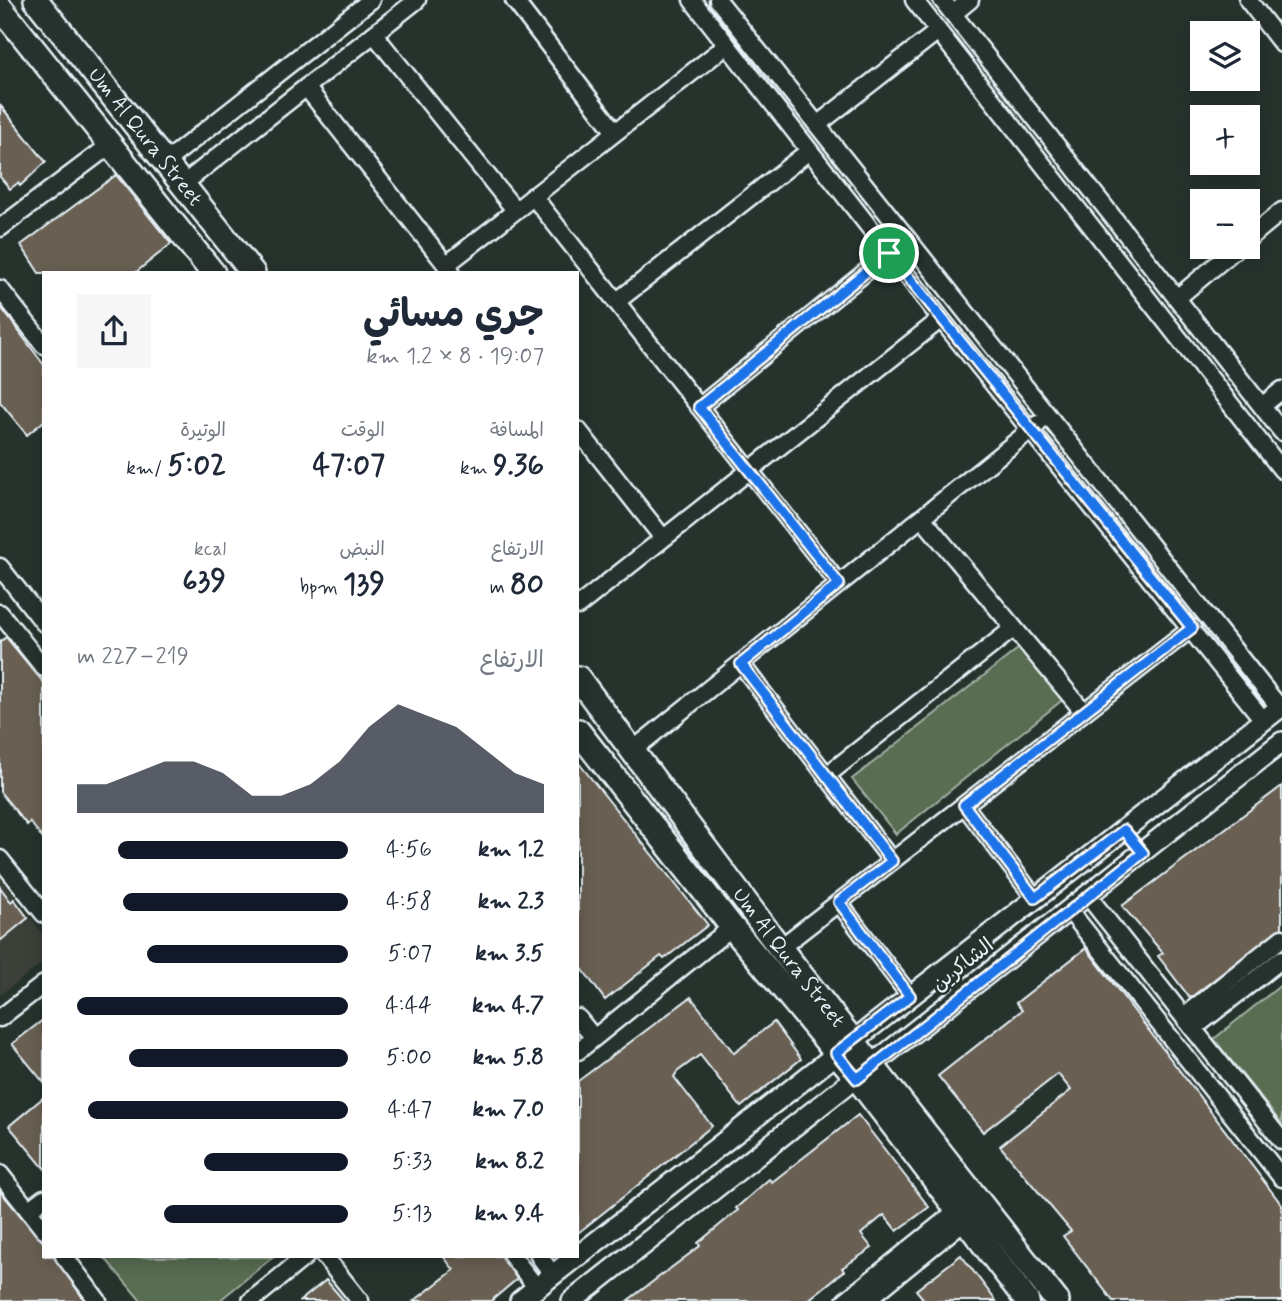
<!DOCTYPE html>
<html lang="ar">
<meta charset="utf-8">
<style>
:root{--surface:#fff;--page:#f6f6f7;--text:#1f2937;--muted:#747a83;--accent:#111827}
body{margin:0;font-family:Mynerve,"Playpen Sans Arabic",sans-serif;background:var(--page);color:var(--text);direction:rtl;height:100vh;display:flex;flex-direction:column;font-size:26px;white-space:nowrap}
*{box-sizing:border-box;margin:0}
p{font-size:23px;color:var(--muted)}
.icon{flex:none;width:38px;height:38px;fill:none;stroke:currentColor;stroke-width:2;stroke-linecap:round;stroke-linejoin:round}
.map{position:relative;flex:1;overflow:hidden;direction:ltr}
.details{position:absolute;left:42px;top:271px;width:537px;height:987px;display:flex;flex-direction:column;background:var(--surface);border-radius:0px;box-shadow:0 4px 18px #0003;direction:rtl}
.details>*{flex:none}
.buttons{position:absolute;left:1190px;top:21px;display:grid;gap:14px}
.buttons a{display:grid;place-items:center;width:70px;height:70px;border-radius:0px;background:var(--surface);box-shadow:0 4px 18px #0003;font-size:35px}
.pin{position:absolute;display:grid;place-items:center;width:60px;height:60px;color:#fff;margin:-30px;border:4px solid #fff;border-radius:50%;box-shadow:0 2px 7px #0007}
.round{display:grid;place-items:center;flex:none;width:74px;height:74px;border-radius:0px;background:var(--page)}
.summary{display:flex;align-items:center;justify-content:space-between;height:119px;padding:0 35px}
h1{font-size:38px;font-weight:700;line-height:52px}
.stats{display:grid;grid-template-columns:repeat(3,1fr);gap:10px;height:119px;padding:7px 35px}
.stats div{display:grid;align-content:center}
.stats b{font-size:30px;font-weight:700}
.stats small{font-size:19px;font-weight:400}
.stats p{font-size:19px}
.chart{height:196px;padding:14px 35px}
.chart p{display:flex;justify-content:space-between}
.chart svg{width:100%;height:126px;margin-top:7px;fill:var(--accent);opacity:.7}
ul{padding:0 35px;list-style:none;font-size:23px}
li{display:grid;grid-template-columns:112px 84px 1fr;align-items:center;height:52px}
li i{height:18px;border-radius:9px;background:var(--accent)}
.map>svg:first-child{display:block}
.built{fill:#3a4038}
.green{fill:#596d51;stroke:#a0afa4;stroke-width:2}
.building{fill:#696052;stroke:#e8f1f8;stroke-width:2}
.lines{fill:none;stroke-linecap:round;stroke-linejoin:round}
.minor-casing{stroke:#e8f1f8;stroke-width:21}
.tertiary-casing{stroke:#e8f1f8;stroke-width:24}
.secondary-casing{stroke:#e8f1f8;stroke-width:28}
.minor{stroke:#26332d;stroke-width:16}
.tertiary{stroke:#26332d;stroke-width:19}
.secondary{stroke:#26332d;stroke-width:23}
.route-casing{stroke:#fff;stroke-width:14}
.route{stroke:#1a73e8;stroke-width:9}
.labels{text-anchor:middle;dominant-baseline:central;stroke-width:5;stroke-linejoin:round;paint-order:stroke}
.street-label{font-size:21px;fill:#e8f1f8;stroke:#26332d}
</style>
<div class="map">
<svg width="1282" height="1301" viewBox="0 0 1282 1301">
<rect width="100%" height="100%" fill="#26332d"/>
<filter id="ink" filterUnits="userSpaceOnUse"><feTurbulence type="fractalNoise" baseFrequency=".0143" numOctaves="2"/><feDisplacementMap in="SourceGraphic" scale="14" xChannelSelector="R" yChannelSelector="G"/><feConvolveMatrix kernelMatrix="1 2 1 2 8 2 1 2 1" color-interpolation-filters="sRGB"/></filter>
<g filter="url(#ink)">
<path class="built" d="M0,877L44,936V962L0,995Z"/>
<path class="green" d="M1023,645L1066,697L896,834L852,779Z
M1282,984V1124L1214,1039Z
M104,1257H273L219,1301H141Z"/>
<path class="building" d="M0,105L46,162L20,186L18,183L10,189L0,177Z
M116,175L171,244L135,273H39L21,245Z
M0,306L44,365V421L27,435L0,402Z
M6,637L44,683V840L30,822L27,825L0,792V642Z
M578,762L708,925L664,959L661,956L605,1000L578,963Z
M1282,786V928L1190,998L1158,956L1163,953L1122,906Z
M0,887L11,902L14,899L28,918L0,941Z
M1086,948L1282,1205V1301H1113L1063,1236L1071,1231L1000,1146L1071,1090L1058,1074L983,1132L938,1076L1022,1010L1016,1003Z
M691,997L734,1053L774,1022L801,1059L741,1107L700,1055L677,1072L674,1077L712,1126L578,1233V1081Z
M44,1019V1083L12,1044Z
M44,1097V1168L9,1126Z
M858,1115L929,1207L897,1231L884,1215L861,1234L872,1248L842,1268L844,1271L807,1301H627L700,1246L698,1243L738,1210L736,1208L769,1179L772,1182Z
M0,1191L44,1243V1256H54L85,1301H0Z
M961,1255L996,1301H925L916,1290Z
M443,1256H502L517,1279L491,1301H414L454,1270Z
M326,1280L344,1301H300Z"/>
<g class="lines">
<g class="minor-casing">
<path id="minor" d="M514,0L615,132
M692,0L941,319L1264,721
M718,0L1280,708
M914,0L1282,470
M942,0L1282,432
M1248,0L1282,44
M953,14L970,0
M374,34L515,210
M306,87L451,271
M817,125L938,31
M164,163L371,0
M182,185L417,0
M533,196L839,584
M0,228L110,145
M1248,239L1282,211
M446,265L727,45
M0,289L44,345
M1177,298L1238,247
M616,302L809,151
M1262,406L1282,390
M699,407L889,253
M578,430L663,538
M922,518L1084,712
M0,567L44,623
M578,606L941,319
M0,613L44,668
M741,664L892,861
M633,750L1038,424
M827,775L1014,628
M964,805L1035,898
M0,859L44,914
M1088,896L1282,1141
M839,903L910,996
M1069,910L1282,1178
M780,948L1192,628
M1184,1016L1282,938
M0,1018L44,984
M578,1018L594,1038
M1194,1028L1282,959
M578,1051L732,927
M0,1174L44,1230
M28,1210L44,1198
M64,1256L98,1301
M324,1256L360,1301
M512,1256L537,1288
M539,1256L553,1275
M251,1301L306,1256
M845,1301L958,1210
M866,1301L965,1220"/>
</g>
<g class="tertiary-casing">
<path id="tertiary" d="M578,1256L1282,706
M520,1301L577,1256
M572,1301L1282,742"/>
</g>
<g class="secondary-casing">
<g id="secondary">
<path id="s1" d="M36,0L253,273"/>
<path d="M0,7L213,273"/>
<path id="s2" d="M578,678L780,948L1057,1301"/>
<path d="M578,731L732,927L857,1078L1027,1301"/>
</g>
</g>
<use href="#minor" class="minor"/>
<use href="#tertiary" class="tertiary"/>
<use href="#secondary" class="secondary"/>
</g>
</g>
<g class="lines" filter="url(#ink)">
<g class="route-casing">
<path id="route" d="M889,253L1192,628L964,805L1035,898L1124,830L1143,853L857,1079L836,1053L910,996L839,902L892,861L741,664L839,584L699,407Z"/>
</g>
<use href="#route" class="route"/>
</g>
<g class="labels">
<g class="street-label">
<text stroke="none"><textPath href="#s1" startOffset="175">Um Al Qura Street</textPath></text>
<text stroke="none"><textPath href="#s2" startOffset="350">Um Al Qura Street</textPath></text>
<text transform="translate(963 965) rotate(-38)">الشاكرين</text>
</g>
</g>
</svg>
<div class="buttons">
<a><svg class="icon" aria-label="layers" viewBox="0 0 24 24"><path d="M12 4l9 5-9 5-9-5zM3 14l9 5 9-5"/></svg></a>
<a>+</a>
<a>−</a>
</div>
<div class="pin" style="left:889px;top:253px;background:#1e9e55"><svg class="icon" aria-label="arrive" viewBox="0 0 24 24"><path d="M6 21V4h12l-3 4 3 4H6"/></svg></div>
<section class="details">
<div class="summary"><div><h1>جري مسائي</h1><p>19:07 · 8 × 1.2 km</p></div><a class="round"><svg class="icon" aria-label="share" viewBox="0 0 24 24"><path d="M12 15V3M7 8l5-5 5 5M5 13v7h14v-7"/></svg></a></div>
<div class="stats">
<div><p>المسافة</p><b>9.36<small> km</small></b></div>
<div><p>الوقت</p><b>47:07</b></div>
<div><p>الوتيرة</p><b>5:02<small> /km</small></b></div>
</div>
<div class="stats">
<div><p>الارتفاع</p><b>80<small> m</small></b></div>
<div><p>النبض</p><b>139<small> bpm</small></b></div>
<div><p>kcal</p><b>639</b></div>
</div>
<div class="chart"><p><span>الارتفاع</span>219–227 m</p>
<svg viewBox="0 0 160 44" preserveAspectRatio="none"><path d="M0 44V34L10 34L20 30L30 26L40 26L50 30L60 38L70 38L80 34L90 26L100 14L110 6L120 10L130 14L140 22L150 30L160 34V44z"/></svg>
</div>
<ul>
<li><b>1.2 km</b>4:56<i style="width:85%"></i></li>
<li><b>2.3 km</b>4:58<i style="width:83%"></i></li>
<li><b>3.5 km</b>5:07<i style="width:74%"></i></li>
<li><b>4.7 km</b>4:44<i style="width:100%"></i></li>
<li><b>5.8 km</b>5:00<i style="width:81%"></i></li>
<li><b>7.0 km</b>4:47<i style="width:96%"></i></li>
<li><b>8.2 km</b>5:33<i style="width:53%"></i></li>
<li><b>9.4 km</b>5:13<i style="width:68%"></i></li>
</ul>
</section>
</div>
